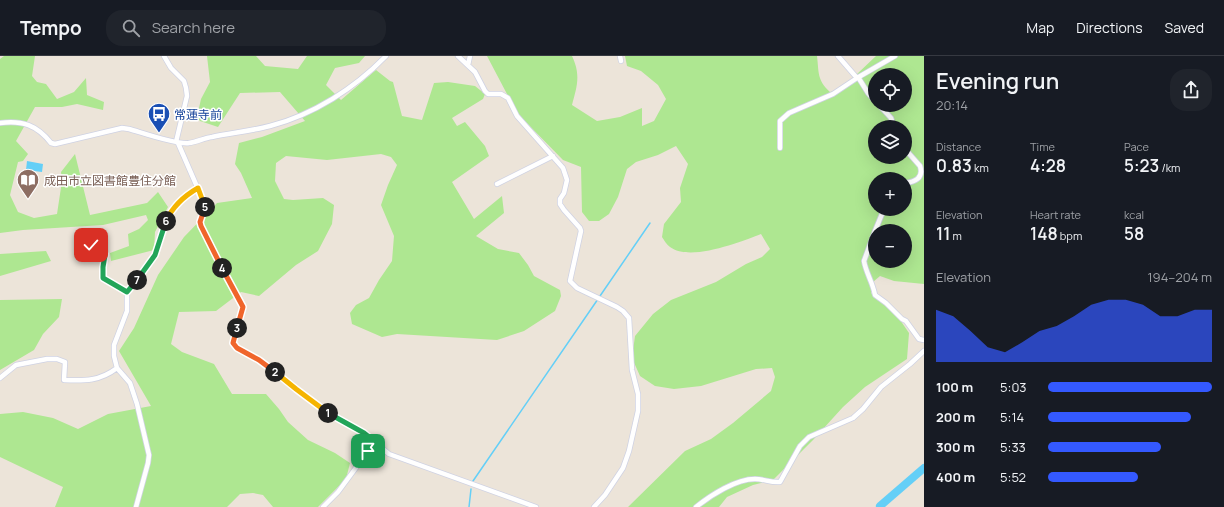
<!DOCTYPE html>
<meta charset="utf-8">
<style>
:root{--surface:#171b24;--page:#20242c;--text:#f1f3f6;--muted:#9ea1a6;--line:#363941;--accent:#3459ff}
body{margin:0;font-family:Manrope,"Noto Sans JP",sans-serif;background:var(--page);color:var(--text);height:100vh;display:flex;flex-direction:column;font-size:15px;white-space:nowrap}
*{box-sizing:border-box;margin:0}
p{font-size:13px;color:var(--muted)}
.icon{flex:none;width:22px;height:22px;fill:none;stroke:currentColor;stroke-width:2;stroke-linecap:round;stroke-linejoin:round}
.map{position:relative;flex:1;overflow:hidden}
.panel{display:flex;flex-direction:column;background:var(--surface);width:300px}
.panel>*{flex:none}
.buttons{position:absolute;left:868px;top:12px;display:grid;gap:8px}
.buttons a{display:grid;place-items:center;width:44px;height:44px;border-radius:50%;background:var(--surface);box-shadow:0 4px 16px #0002;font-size:20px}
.pin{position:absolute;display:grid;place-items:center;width:34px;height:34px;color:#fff;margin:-17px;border-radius:8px;box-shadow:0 2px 6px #0006}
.km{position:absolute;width:20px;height:20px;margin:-10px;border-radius:50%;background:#222;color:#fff;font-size:11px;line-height:20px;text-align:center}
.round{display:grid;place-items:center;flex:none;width:42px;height:42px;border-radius:16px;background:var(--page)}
.overview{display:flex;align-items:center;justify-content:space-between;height:68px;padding:0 12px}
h1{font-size:22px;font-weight:600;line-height:30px}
.figures{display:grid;grid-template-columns:repeat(3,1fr);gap:6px;height:68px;padding:4px 12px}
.figures div{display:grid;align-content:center}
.figures b{font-size:17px;font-weight:600}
.figures small{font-size:11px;font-weight:400}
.figures p{font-size:11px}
.chart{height:112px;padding:8px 12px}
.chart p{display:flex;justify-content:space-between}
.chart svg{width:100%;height:72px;margin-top:4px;fill:var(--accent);opacity:.7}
ul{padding:0 12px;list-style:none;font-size:13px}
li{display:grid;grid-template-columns:64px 48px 1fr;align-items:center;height:30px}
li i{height:10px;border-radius:5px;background:var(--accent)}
header{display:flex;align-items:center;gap:24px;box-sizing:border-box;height:56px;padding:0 20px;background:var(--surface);border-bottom:1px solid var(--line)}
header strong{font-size:19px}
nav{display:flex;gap:22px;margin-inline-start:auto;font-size:14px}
.search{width:280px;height:36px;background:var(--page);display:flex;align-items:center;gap:10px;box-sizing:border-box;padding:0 14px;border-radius:16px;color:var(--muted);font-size:15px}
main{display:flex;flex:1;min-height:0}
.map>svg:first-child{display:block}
.green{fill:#aee791;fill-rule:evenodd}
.water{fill:#64cff7}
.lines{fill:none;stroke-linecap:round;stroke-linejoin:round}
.stream{stroke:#64cff7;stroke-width:1.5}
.river{stroke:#64cff7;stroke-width:8}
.minor-casing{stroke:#cfd2e3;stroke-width:6}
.minor{stroke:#fff;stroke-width:4.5}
.split-1-casing{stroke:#fff;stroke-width:8}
.split-2-casing{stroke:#fff;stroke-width:8}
.split-3-casing{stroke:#fff;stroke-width:8}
.split-4-casing{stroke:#fff;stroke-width:8}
.split-5-casing{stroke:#fff;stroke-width:8}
.split-6-casing{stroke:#fff;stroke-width:8}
.split-7-casing{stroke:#fff;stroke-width:8}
.split-8-casing{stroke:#fff;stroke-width:8}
.split-9-casing{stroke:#fff;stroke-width:8}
.split-1{stroke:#22a559;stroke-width:5}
.split-2{stroke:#f5b400;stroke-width:5}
.split-3{stroke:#f0652b;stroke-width:5}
.split-4{stroke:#f0652b;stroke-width:5}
.split-5{stroke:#f0652b;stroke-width:5}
.split-6{stroke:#f5b400;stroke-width:5}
.split-7{stroke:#22a559;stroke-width:5}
.split-8{stroke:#22a559;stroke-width:5}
.split-9{stroke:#f5b400;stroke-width:5}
.labels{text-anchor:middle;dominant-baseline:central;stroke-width:3;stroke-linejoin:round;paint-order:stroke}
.transit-label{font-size:12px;fill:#164399;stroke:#fff;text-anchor:start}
.education-label{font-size:12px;fill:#785e54;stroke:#fff;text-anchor:start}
</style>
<header>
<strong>Tempo</strong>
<div class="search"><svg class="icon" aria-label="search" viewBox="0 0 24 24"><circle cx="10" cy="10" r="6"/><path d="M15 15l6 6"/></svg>Search here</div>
<nav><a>Map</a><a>Directions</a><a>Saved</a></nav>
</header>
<main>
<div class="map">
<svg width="924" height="451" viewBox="0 0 924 451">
<rect width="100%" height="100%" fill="#ece4d9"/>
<path class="green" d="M4,0H35L32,20L37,26L46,28L57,43L74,36L86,22L87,39L104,46L103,54L77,48L62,51H35L16,85L28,98L23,105L18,106L10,139L18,156L34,162L57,158L62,125L61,116L75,98L90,159L147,147L158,136L168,151L155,176L154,194L111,205L110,197L129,190L128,178L139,173L148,164L146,159L103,169L23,174L0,177V3Z
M207,0H256L265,10L298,13L307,0H365L359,7L335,12L326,29L341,44L376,14L390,25L393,26L402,60L422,64L434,27L448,26L475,30L485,38L483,43L452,62L457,70L465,66L485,90L489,100L452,126L474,163L502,140L504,157L476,180L498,193L519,197L528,209L534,220L560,234L561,240L555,255L524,275L497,284L397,278L382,281L352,268L350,257L356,249L369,242L379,224L392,205L394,180L381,149L388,129L397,109L391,101L381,98L327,104L286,100L276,107L275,125L284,143L293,144L323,142L334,149L332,168L318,195L296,209L259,240L241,236L216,255L179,256L171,288L182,296L214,308L232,338H266L279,353L288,366L308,384L335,397L350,407L346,423L318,451H273L263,439L253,437L240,438L227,451H55L63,431L0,401V358L23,356L53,362L78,373L108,358L151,350L119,295L134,272L158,219L184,181L217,147L252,142L241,117L235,108L239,87L262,81L305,65L280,36L240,37L218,71L200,65L197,61L201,43L210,26Z
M487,0H572C581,19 577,30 572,49L597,65L620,61L642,52V70L654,65L666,43L658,29L641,15L627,10L625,0H817C819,17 817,24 830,36L845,32L856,19L876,0H924V228L894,225L880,220L873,226L871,237L898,261L909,277L907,303L865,331L843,351L813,384L773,424L753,429L727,441L719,451H628L685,395L711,383L733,367L771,335L775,321L772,312L756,313L701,330L674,333L655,330L640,320L632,302L635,280L653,258L671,244L716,226L746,208L762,201L770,193L761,178C740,186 690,206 670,191C667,189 664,184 662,181L664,168L681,146L680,132L688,108L676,90L658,99L636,106L627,113L618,141L609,158L599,165H589L582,156L581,111L563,104L517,57ZM875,19H905V49H875ZM875,71H905V101H875ZM875,123H905V153H875ZM875,175H905V205H875Z
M46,195L51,205L0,220V198Z
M62,243L59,261L43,278L34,294L0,314V244Z"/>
<path class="water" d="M27,105L43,108L42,116L26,114Z"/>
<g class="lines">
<path class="stream" d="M600,240L650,167
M473,425L598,243
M469,451L471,433"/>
<path class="river" d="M880,450L924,412"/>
<g class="minor-casing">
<path id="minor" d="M164,0L171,12L184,25L186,32L187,40L176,86
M458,0L475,16L485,35L488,38H501L508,42L517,60L563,112L567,124L564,137L560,143V148L564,154L580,172L581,175L570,225L577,232L617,251L623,255L629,262L632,314L638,338V355L629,395L623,412L605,439L594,451
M620,0L621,5
M838,0L857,22
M468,9L470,0
M858,21L868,37L875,45
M879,49L891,62L894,71
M0,67C22,64 37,69 51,87L55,88L122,72L129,73C143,77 177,89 189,87C197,86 204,82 212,81C231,77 251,75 270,70C313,59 355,32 386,0
M178,87L205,149L200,166L201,170L243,251L233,287L237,292L259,304L295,333L333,360L364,377L389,398L536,451
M780,92V65L789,57L833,38L857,22L895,0
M905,93L920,110C924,122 915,126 905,127
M497,128L553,100
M875,175L864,205C866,217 873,227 875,239L886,247L902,263L906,265L919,283L924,284
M875,175L884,153
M91,189L103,194L105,200L103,211V222L127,236
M0,322L16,309L47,303H57L65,306L64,324C85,325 100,325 117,312
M136,451L148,407L149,399L137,348L130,327L117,312L114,300V289L127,255V236L155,199L162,174L166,164L174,151L187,139L199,132
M323,451L338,436L375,386
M696,451C711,439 736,423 755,423C764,423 771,427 780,426L800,390L809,381L853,362L863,353L881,331L910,308L924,295"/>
</g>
<use href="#minor" class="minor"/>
</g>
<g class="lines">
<g class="split-1-casing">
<path id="split-1" d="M328,357L364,377L375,386L368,395"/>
</g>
<g class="split-2-casing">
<path id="split-2" d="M275,316L296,333L328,357"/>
</g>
<g class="split-3-casing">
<path id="split-3" d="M237,272L233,287L237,292L259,304L275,316"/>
</g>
<g class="split-4-casing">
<path id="split-4" d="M222,212L243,251L237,272"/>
</g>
<g class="split-5-casing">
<path id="split-5" d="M205,151L200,166L201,170L222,212"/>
</g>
<g class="split-6-casing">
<path id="split-6" d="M166,165C173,150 184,140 198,132L205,151"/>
</g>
<g class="split-7-casing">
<path id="split-7" d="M137,224L155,199L166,165"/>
</g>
<g class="split-8-casing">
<path id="split-8" d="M105,199L103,211V222L127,236L137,224"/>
</g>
<g class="split-9-casing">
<path id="split-9" d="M91,189L102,194L105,199"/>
</g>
<use href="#split-1" class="split-1"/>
<use href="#split-2" class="split-2"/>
<use href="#split-3" class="split-3"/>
<use href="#split-4" class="split-4"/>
<use href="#split-5" class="split-5"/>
<use href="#split-6" class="split-6"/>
<use href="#split-7" class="split-7"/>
<use href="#split-8" class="split-8"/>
<use href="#split-9" class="split-9"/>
</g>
<defs>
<g id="bus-pin" transform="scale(1.15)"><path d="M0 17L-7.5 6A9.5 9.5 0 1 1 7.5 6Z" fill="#1a4fb4" stroke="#fff"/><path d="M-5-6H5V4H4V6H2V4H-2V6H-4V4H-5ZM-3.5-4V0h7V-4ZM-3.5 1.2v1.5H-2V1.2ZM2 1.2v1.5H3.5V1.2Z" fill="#fff"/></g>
<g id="library-pin" transform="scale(1.15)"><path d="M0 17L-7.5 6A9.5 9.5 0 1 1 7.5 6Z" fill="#8d6e63" stroke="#fff"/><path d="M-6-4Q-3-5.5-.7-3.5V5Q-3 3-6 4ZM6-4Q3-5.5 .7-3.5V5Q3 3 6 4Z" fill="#fff"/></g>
</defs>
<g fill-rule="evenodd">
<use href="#bus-pin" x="159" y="58"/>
<use href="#library-pin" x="28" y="124"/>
</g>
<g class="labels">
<g class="transit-label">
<text x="174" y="58">常蓮寺前</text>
</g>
<g class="education-label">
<text x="44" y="124">成田市立図書館豊住分館</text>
</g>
</g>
</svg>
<div class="buttons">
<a><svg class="icon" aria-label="locate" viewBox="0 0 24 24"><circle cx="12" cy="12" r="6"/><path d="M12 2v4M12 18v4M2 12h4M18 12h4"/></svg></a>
<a><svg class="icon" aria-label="layers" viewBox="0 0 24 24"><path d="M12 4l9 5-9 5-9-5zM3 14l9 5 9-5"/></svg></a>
<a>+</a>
<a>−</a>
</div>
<div class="pin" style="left:368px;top:395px;background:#1e9e55"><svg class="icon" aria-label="arrive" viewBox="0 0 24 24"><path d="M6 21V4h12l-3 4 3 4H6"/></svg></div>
<div class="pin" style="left:91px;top:189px;background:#d93025"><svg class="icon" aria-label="check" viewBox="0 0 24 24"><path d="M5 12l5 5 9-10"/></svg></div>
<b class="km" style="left:328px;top:357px">1</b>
<b class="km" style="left:275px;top:316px">2</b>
<b class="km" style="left:237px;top:272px">3</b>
<b class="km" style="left:222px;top:212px">4</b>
<b class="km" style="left:205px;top:151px">5</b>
<b class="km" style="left:166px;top:165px">6</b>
<b class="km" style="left:137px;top:224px">7</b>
</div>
<section class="panel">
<div class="overview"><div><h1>Evening run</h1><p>20:14</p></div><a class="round"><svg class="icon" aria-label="share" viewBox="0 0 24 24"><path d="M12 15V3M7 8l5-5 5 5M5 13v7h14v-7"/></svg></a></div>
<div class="figures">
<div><p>Distance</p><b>0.83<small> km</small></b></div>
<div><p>Time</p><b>4:28</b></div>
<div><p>Pace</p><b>5:23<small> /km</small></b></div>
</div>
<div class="figures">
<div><p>Elevation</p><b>11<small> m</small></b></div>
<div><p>Heart rate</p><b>148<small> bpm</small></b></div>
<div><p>kcal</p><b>58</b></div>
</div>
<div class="chart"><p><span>Elevation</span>194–204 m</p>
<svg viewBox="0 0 160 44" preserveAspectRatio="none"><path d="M0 44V12L10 16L20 25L30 35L40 38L50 32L60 25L70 22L80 16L90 9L100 6L110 6L120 9L130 16L140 16L150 12L160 12V44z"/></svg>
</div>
<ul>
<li><b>100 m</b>5:03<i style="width:100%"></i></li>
<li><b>200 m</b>5:14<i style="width:87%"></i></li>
<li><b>300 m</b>5:33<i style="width:69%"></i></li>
<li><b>400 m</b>5:52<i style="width:55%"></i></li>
</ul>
</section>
</main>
